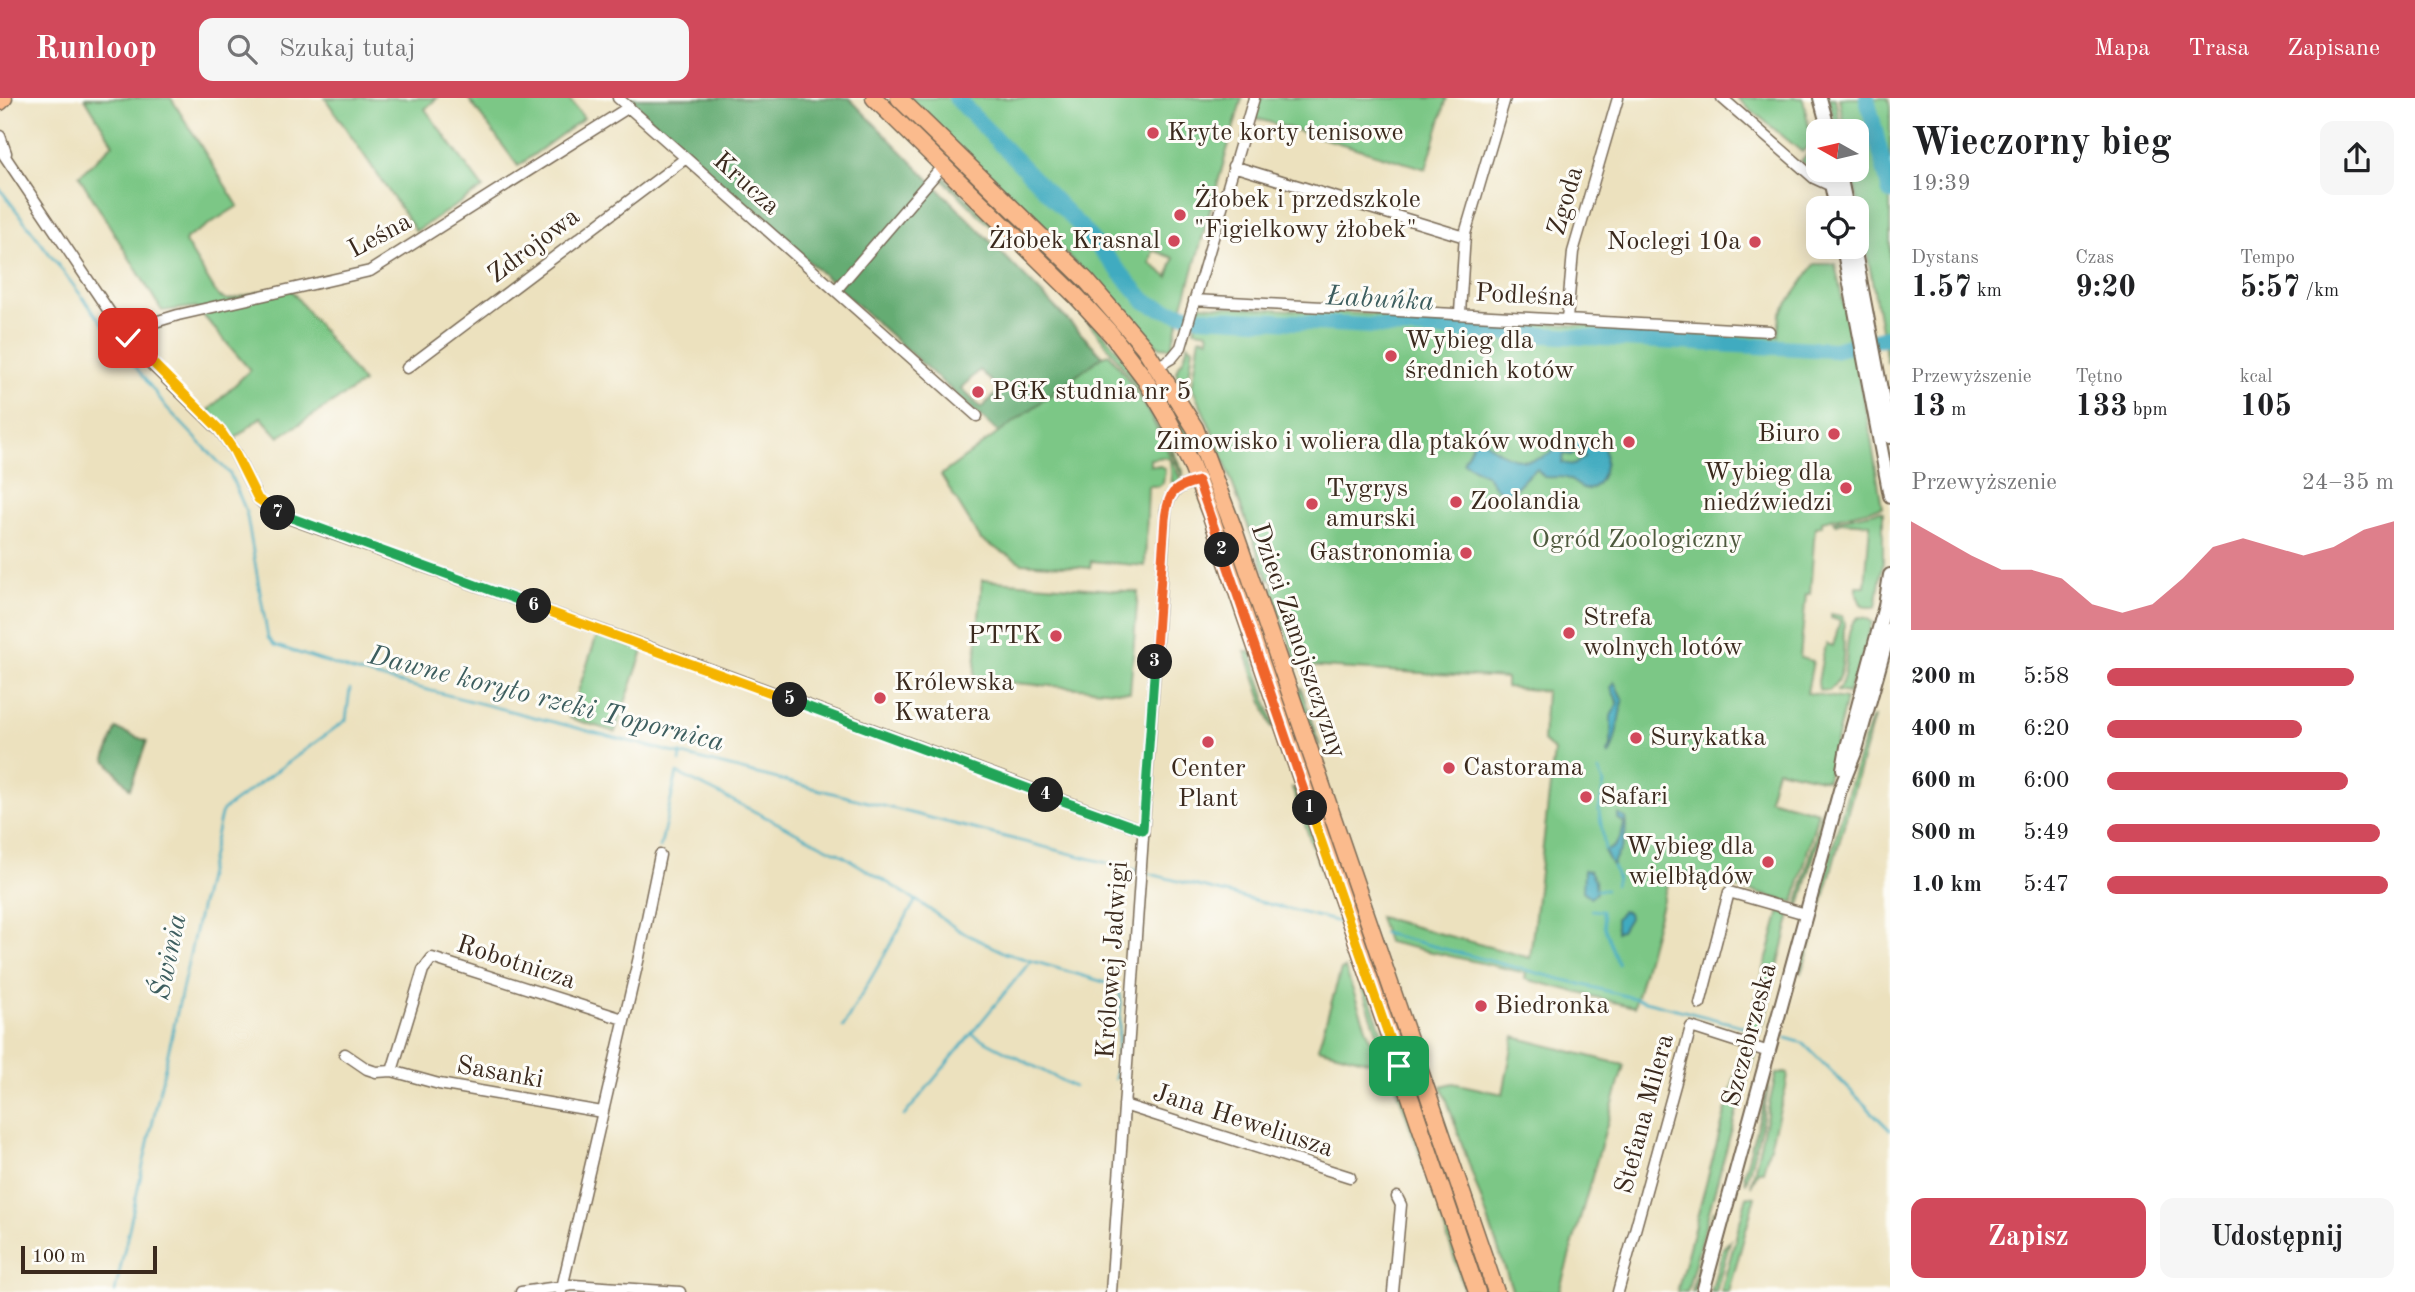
<!DOCTYPE html>
<html lang="pl">
<meta charset="utf-8">
<style>
:root{--surface:#fff;--page:#f6f6f6;--text:#202124;--muted:#757577;--accent:#d1495b}
body{margin:0;font-family:"Old Standard TT",serif;background:var(--page);color:var(--text);height:100vh;display:flex;flex-direction:column;font-size:26px;white-space:nowrap}
*{box-sizing:border-box;margin:0}
p{font-size:23px;color:var(--muted)}
.icon{flex:none;width:38px;height:38px;fill:none;stroke:currentColor;stroke-width:2;stroke-linecap:round;stroke-linejoin:round}
.map{position:relative;flex:1;overflow:hidden}
.details{display:flex;flex-direction:column;background:var(--surface);width:525px}
.details>*{flex:none}
.needle{width:46px;rotate:278deg}
.buttons{position:absolute;left:1806px;top:21px;display:grid;gap:14px}
.buttons a{display:grid;place-items:center;width:63px;height:63px;border-radius:14px;background:var(--surface);box-shadow:0 4px 18px #0003;font-size:35px}
.scale{position:absolute;left:21px;bottom:18px;width:136px;box-sizing:border-box;padding-left:7px;border:4px solid #3b2a1e;border-top:0;font-size:19px;line-height:24px;white-space:nowrap;color:#3b2a1e;-webkit-text-stroke:5px #fdfcf7;paint-order:stroke}
.pin{position:absolute;display:grid;place-items:center;width:60px;height:60px;color:#fff;margin:-30px;border-radius:14px;box-shadow:0 4px 10px #0006}
.km{position:absolute;width:35px;height:35px;margin:-18px;border-radius:50%;background:#222;color:#fff;font-size:19px;line-height:35px;text-align:center}
.round{display:grid;place-items:center;flex:none;width:74px;height:74px;border-radius:14px;background:var(--page)}
.headline{display:flex;align-items:center;justify-content:space-between;height:119px;padding:0 21px}
h1{font-size:38px;font-weight:700;line-height:52px}
.metrics{display:grid;grid-template-columns:repeat(3,1fr);gap:10px;height:119px;padding:7px 21px}
.metrics div{display:grid;align-content:center}
.metrics b{font-size:30px;font-weight:700}
.metrics small{font-size:19px;font-weight:400}
.metrics p{font-size:19px}
.chart{height:196px;padding:14px 21px}
.chart p{display:flex;justify-content:space-between}
.chart svg{width:100%;height:126px;margin-top:7px;fill:var(--accent);opacity:.7}
.cta{display:flex;gap:14px;margin-top:auto;padding:14px 21px}
.cta a{flex:1;height:80px;border-radius:14px;background:var(--accent);color:#fff;font-size:28px;font-weight:700;line-height:80px;text-align:center}
.cta a+a{background:var(--page);color:var(--text)}
ul{padding:0 21px;list-style:none;font-size:23px}
li{display:grid;grid-template-columns:112px 84px 1fr;align-items:center;height:52px}
li i{height:18px;border-radius:9px;background:var(--accent)}
header{display:flex;align-items:center;gap:42px;box-sizing:border-box;height:98px;padding:0 35px;background:var(--accent);color:#fff}
header strong{font-size:33px}
nav{display:flex;gap:38px;margin-inline-start:auto;font-size:24px}
.search{width:490px;height:63px;background:var(--page);display:flex;align-items:center;gap:18px;box-sizing:border-box;padding:0 24px;border-radius:14px;color:var(--muted);font-size:26px}
main{display:flex;flex:1;min-height:0}
.map>svg:first-child{display:block}
.green{fill:#7cc786;stroke:#5c7852;stroke-width:2;fill-rule:evenodd}
.forest{fill:#65ac73;stroke:#506b48;stroke-width:2;fill-rule:evenodd}
.water{fill:#40abc0;stroke:#3e6a6f;stroke-width:2;fill-rule:evenodd}
.lines{fill:none;stroke-linecap:round;stroke-linejoin:round}
.stream{stroke:#40abc0;stroke-width:2.5}
.river{stroke:#40abc0;stroke-width:16}
.minor-casing{stroke:#796a56;stroke-width:13}
.tertiary-casing{stroke:#796a56;stroke-width:16}
.primary-casing{stroke:#796a56;stroke-width:19}
.minor{stroke:#fff;stroke-width:10}
.tertiary{stroke:#fff;stroke-width:12}
.primary{stroke:#fbbb8d;stroke-width:16}
.split-1-casing{stroke:#fff;stroke-width:14}
.split-2-casing{stroke:#fff;stroke-width:14}
.split-3-casing{stroke:#fff;stroke-width:14}
.split-4-casing{stroke:#fff;stroke-width:14}
.split-5-casing{stroke:#fff;stroke-width:14}
.split-6-casing{stroke:#fff;stroke-width:14}
.split-7-casing{stroke:#fff;stroke-width:14}
.split-8-casing{stroke:#fff;stroke-width:14}
.split-1{stroke:#f5b400;stroke-width:9}
.split-2{stroke:#f0652b;stroke-width:9}
.split-3{stroke:#f0652b;stroke-width:9}
.split-4{stroke:#22a559;stroke-width:9}
.split-5{stroke:#22a559;stroke-width:9}
.split-6{stroke:#f5b400;stroke-width:9}
.split-7{stroke:#22a559;stroke-width:9}
.split-8{stroke:#f5b400;stroke-width:9}
.poi-dot{fill:#d1495b;stroke:#fdfcf7;stroke-width:2.5}
.labels{text-anchor:middle;dominant-baseline:central;stroke-width:6;stroke-linejoin:round;paint-order:stroke}
.poi-label{font-size:26px;fill:#3b2a1e;stroke:#fdfcf7;text-anchor:start}
.street-label{font-size:26px;fill:#3b2a1e;stroke:#fdfcf7}
.park-label{font-size:26px;fill:#4e593d;stroke:#fdfcf7}
.water-label{font-size:28px;font-style:italic;fill:#3d5e5f;stroke:#fdfcf7}
</style>
<header>
<strong>Runloop</strong>
<div class="search"><svg class="icon" aria-label="search" viewBox="0 0 24 24"><circle cx="10" cy="10" r="6"/><path d="M15 15l6 6"/></svg>Szukaj tutaj</div>
<nav><a>Mapa</a><a>Trasa</a><a>Zapisane</a></nav>
</header>
<main>
<div class="map">
<svg width="1890" height="1194" viewBox="0 0 1890 1194">
<rect width="100%" height="100%" fill="#fdfcf7"/>
<filter id="ink" filterUnits="userSpaceOnUse"><feTurbulence type="fractalNoise" baseFrequency=".0143" numOctaves="2"/><feDisplacementMap in="SourceGraphic" scale="14" xChannelSelector="R" yChannelSelector="G"/><feConvolveMatrix kernelMatrix="1 2 1 2 8 2 1 2 1" color-interpolation-filters="sRGB"/></filter>
<filter id="wash" filterUnits="userSpaceOnUse"><feTurbulence type="fractalNoise" baseFrequency=".00686" numOctaves="4" result="noise"/><feDisplacementMap in="SourceGraphic" scale="28" xChannelSelector="R" yChannelSelector="G"/><feGaussianBlur stdDeviation="1.57" result="paint"/><feColorMatrix in="noise" values="0 0 0 0 0 0 0 0 0 0 0 0 0 0 0 0 0 1.4 0 .05"/><feComposite in="paint" operator="in"/></filter>
<g filter="url(#wash)">
<rect width="100%" height="100%" fill="#ece1be"/>
<path class="green" d="M85,0H171L238,108L187,140L185,144L218,198L228,202L287,187L363,285L279,339L261,319L233,342L209,312L250,272L196,209L162,213L79,78L113,46Z
M325,0H437L425,11L483,90L416,133Z
M468,0H568L584,20L518,68Z
M907,0H1242L1171,250L1160,249L1150,241L1124,209L1100,189ZM1153,152L1174,160L1168,179L1150,165Z
M1261,0H1447L1426,71L1255,20Z
M1737,0H1803L1812,44L1802,54Z
M1829,0H1835L1841,33H1836Z
M1839,0H1888L1890,9V262L1887,264L1852,72H1857V33H1845Z
M1813,49L1817,73H1816L1801,63Z
M944,79L1090,219L1127,264L1183,373V379C1167,345 1150,309 1129,278C1116,258 1100,239 1086,221L941,80Z
M1815,166H1835L1869,328L1882,409L1822,423V428L1815,429L1810,496H1806L1800,560L1813,563L1807,595L1846,601L1827,682L1777,671L1769,701L1818,714L1794,805L1671,772L1634,909L1525,881L1526,875L1387,844L1379,819L1530,860L1554,653L1543,643L1546,593L1506,589V580L1303,568L1295,560L1271,491L1275,488L1272,481L1268,482L1217,344L1192,289L1200,239L1209,241L1208,234L1194,232L1200,207L1778,238L1780,216Z
M1188,246L1193,250L1187,295L1178,281L1176,273L1184,260Z
M1109,256C1140,293 1161,337 1180,380L1179,385H1172L1170,361L1164,359L1150,361V367L1160,368L1165,371L1163,385L1159,388H1148L1145,468L1091,463L1090,470L1022,465L981,442L941,377L1103,258Z
M1152,277H1156L1179,313L1220,406L1213,408L1151,282Z
M1879,413L1883,414V464L1876,509H1867L1861,506L1857,497V488H1865L1870,426L1841,424L1836,426L1834,423Z
M1223,415L1272,566L1248,510L1217,417Z
M982,482L1138,494L1130,594L974,582Z
M1831,516L1842,518L1844,525C1843,546 1847,579 1829,593L1819,592L1818,584L1824,551L1827,546L1833,548L1840,523L1831,520Z
M1859,519L1866,520L1872,524L1860,565L1848,595L1837,593C1853,574 1840,528 1859,519Z
M597,537L643,553L615,634L569,620Z
M1245,553L1251,554L1274,627L1272,630Z
M1301,590L1320,648L1310,633L1298,596Z
M1874,619L1810,850L1801,874L1800,869L1851,683L1871,621Z
M1292,690L1296,691L1318,747L1323,778Z
M1828,692L1831,696L1801,804L1797,808Z
M1351,795L1415,975L1411,971C1402,947 1396,922 1385,899C1371,865 1353,832 1351,795Z
M1780,813L1791,816L1764,925H1762L1757,943L1745,940Z
M1350,843L1440,1103H1436L1356,874Z
M1345,870L1379,966L1318,950L1341,872Z
M1514,939L1624,967L1559,1194H1513L1442,988L1453,985L1503,996Z
M1743,948L1751,952L1755,957L1737,1012L1687,1194H1677Z
M1785,975L1788,976L1786,989L1763,1073H1758L1751,1088L1776,976Z
M1770,980L1761,1029L1746,1085L1744,1076Z
M1747,1098L1755,1099L1729,1194H1721Z
M1461,1106L1491,1194H1484L1454,1109Z
M1443,1112L1471,1194H1465L1440,1116Z
M1714,1113L1716,1116L1694,1194H1691Z
M1730,1143L1716,1194H1711L1723,1150Z"/>
<path class="forest" d="M627,0H849L1103,258L999,335ZM980,272L1000,292L981,310L961,290Z
M116,631L147,643L130,691L105,661Z"/>
<path class="water" d="M1478,335C1483,339 1486,345 1493,350C1550,388 1559,326 1595,340C1613,348 1606,385 1590,391C1582,393 1573,382 1566,380C1559,378 1551,380 1544,379L1537,371C1524,377 1519,392 1505,396L1494,388L1486,377L1463,364ZM1575,354L1583,355L1585,359L1574,367L1562,365L1564,356L1571,357Z
M1614,584L1623,602C1619,616 1616,648 1609,657L1608,654L1611,648V618L1618,605L1611,590Z
M1618,716L1625,720C1627,728 1625,742 1622,749C1619,757 1613,759 1613,769L1604,753C1617,751 1622,739 1624,725L1618,721Z
M1584,772L1590,773L1595,782L1596,795L1590,799L1583,793Z
M1622,813L1628,814L1629,820L1621,833L1616,834V820Z"/>
<g class="lines">
<path class="stream" d="M0,91L167,310L230,376L246,413L268,540L274,547L353,573L1339,824
M680,664L681,655
M1599,673L1604,685L1599,712L1605,752
M677,675L842,757L916,802L960,833L1005,855L1114,887L1120,896L1121,905L1115,981
M660,750L677,675
M1613,768L1617,780L1615,787
M1596,792H1606
M1592,812L1602,813L1604,828L1618,866
M1383,835L1761,933
M843,929L916,802
M972,936L1074,989
M1786,940L1803,945L1890,1032
M904,1018L1030,864
M115,1194L221,716L223,712L346,622L350,591"/>
<path class="river" d="M956,0L1080,128L1145,203C1162,213 1180,215 1199,219L1834,252L1890,238
M1867,0L1890,94"/>
</g>
</g>
<g filter="url(#ink)">
<g class="lines">
<g class="minor-casing">
<path id="minor" d="M618,0L977,318
M1722,0L1814,80L1827,86L1837,84
M0,38L6,55
M0,51L121,231L146,261L220,333L234,353L258,401L268,410L285,419L707,570L1143,732
M1233,68L1465,139
M836,192L945,65
M1194,202L1769,233
M1460,215L1465,136L1505,0
M1567,221L1573,154L1618,0
M122,234L178,217L370,173L629,9
M407,270L686,60
M1155,270L1172,260L1181,249L1254,0
M1700,906L1729,794L1806,816
M345,956L367,971L376,974L392,973L439,986L602,1014
M392,973L423,872L432,860L623,921
M1124,1007L1350,1079
M521,1194L573,1187L680,1194
M561,1194L639,859L660,757
M1111,1194L1166,412C1170,392 1180,388 1198,383
M1393,1194L1401,1107L1397,1099
M1618,1194L1691,929L1769,954"/>
</g>
<g class="tertiary-casing">
<path id="tertiary" d="M1820,0L1829,33
M1828,72L1836,110
M1839,72L1847,110
M1843,149L1890,398
M1854,149L1890,339
M1843,671L1847,649L1885,508L1890,477
M1703,1194L1840,692L1856,652L1890,531"/>
</g>
<g class="primary-casing">
<path id="primary" d="M874,0L1077,199L1111,236L1143,278L1166,317L1191,366L1210,415L1477,1194
M899,0L1086,182L1144,249L1195,330L1233,429L1496,1194
M0,4L4,0"/>
</g>
<use href="#minor" class="minor"/>
<use href="#tertiary" class="tertiary"/>
<use href="#primary" class="primary"/>
</g>
</g>
<g class="lines" filter="url(#ink)">
<g class="split-1-casing">
<path id="split-1" d="M1310,710L1399,968"/>
</g>
<g class="split-2-casing">
<path id="split-2" d="M1222,452L1310,710"/>
</g>
<g class="split-3-casing">
<path id="split-3" d="M1155,564L1165,421C1168,394 1173,390 1198,383L1222,452"/>
</g>
<g class="split-4-casing">
<path id="split-4" d="M1046,697L1143,732L1155,564"/>
</g>
<g class="split-5-casing">
<path id="split-5" d="M790,602L1046,697"/>
</g>
<g class="split-6-casing">
<path id="split-6" d="M534,508L790,602"/>
</g>
<g class="split-7-casing">
<path id="split-7" d="M278,415L534,508"/>
</g>
<g class="split-8-casing">
<path id="split-8" d="M128,240L220,332L234,353L258,401L278,415"/>
</g>
<use href="#split-1" class="split-1"/>
<use href="#split-2" class="split-2"/>
<use href="#split-3" class="split-3"/>
<use href="#split-4" class="split-4"/>
<use href="#split-5" class="split-5"/>
<use href="#split-6" class="split-6"/>
<use href="#split-7" class="split-7"/>
<use href="#split-8" class="split-8"/>
</g>
<g class="poi-dot">
<circle cx="1153" cy="35" r="7"/>
<circle cx="1180" cy="117" r="7"/>
<circle cx="1174" cy="143" r="7"/>
<circle cx="1755" cy="144" r="7"/>
<circle cx="1391" cy="258" r="7"/>
<circle cx="978" cy="294" r="7"/>
<circle cx="1834" cy="336" r="7"/>
<circle cx="1629" cy="344" r="7"/>
<circle cx="1846" cy="390" r="7"/>
<circle cx="1456" cy="404" r="7"/>
<circle cx="1312" cy="406" r="7"/>
<circle cx="1466" cy="455" r="7"/>
<circle cx="1569" cy="535" r="7"/>
<circle cx="1056" cy="538" r="7"/>
<circle cx="880" cy="600" r="7"/>
<circle cx="1636" cy="640" r="7"/>
<circle cx="1208" cy="644" r="7"/>
<circle cx="1449" cy="670" r="7"/>
<circle cx="1586" cy="699" r="7"/>
<circle cx="1768" cy="764" r="7"/>
<circle cx="1481" cy="908" r="7"/>
</g>
<g class="labels">
<g class="poi-label">
<text x="1167" y="35">Kryte korty tenisowe</text>
<text x="1194" y="102">Żłobek i przedszkole<tspan x="1194" dy="30">"Figielkowy żłobek"</tspan></text>
<text x="1160" y="143" text-anchor="end">Żłobek Krasnal</text>
<text x="1741" y="144" text-anchor="end">Noclegi 10a</text>
<text x="1405" y="243">Wybieg dla<tspan x="1405" dy="30">średnich kotów</tspan></text>
<text x="992" y="294">PGK studnia nr 5</text>
<text x="1820" y="336" text-anchor="end">Biuro</text>
<text x="1615" y="344" text-anchor="end">Zimowisko i woliera dla ptaków wodnych</text>
<text x="1832" y="375" text-anchor="end">Wybieg dla<tspan x="1832" dy="30">niedźwiedzi</tspan></text>
<text x="1326" y="391">Tygrys<tspan x="1326" dy="30">amurski</tspan></text>
<text x="1470" y="404">Zoolandia</text>
<text x="1452" y="455" text-anchor="end">Gastronomia</text>
<text x="1583" y="520">Strefa<tspan x="1583" dy="30">wolnych lotów</tspan></text>
<text x="1042" y="538" text-anchor="end">PTTK</text>
<text x="894" y="585">Królewska<tspan x="894" dy="30">Kwatera</tspan></text>
<text x="1650" y="640">Surykatka</text>
<text x="1463" y="670">Castorama</text>
<text x="1208" y="671" text-anchor="middle">Center<tspan x="1208" dy="30">Plant</tspan></text>
<text x="1600" y="699">Safari</text>
<text x="1754" y="749" text-anchor="end">Wybieg dla<tspan x="1754" dy="30">wielbłądów</tspan></text>
<text x="1495" y="908">Biedronka</text>
</g>
<g class="street-label">
<text transform="translate(746 86) rotate(42)">Krucza</text>
<text transform="translate(1566 103) rotate(-74)">Zgoda</text>
<text transform="translate(380 138) rotate(-28)">Leśna</text>
<text transform="translate(534 148) rotate(-37)">Zdrojowa</text>
<text transform="translate(1525 198) rotate(3)">Podleśna</text>
<text transform="translate(1298 543) rotate(71)">Dzieci Zamojszczyzny</text>
<text transform="translate(1113 862) rotate(-86)">Królowej Jadwigi</text>
<text transform="translate(516 865) rotate(18)">Robotnicza</text>
<text transform="translate(1750 937) rotate(-75)">Szczebrzeska</text>
<text transform="translate(500 975) rotate(10)">Sasanki</text>
<text transform="translate(1645 1016) rotate(-75)">Stefana Milera</text>
<text transform="translate(1243 1023) rotate(18)">Jana Heweliusza</text>
</g>
<g class="park-label">
<text x="1637" y="442">Ogród Zoologiczny</text>
</g>
<g class="water-label">
<text transform="translate(1380 202) rotate(3)">Łabuńka</text>
<text transform="translate(546 602) rotate(14)">Dawne koryto rzeki Topornica</text>
<text transform="translate(170 859) rotate(-78)">Świnia</text>
</g>
</g>
</svg>
<div class="buttons">
<a><svg class="needle" viewBox="-14 -14 28 28"><path d="M0-13l5 13h-10z" fill="#e53935"/><path d="M0 13l5-13h-10z" fill="#757577"/></svg></a>
<a><svg class="icon" aria-label="locate" viewBox="0 0 24 24"><circle cx="12" cy="12" r="6"/><path d="M12 2v4M12 18v4M2 12h4M18 12h4"/></svg></a>
</div>
<div class="scale">100 m</div>
<div class="pin" style="left:1399px;top:968px;background:#1e9e55"><svg class="icon" aria-label="arrive" viewBox="0 0 24 24"><path d="M6 21V4h12l-3 4 3 4H6"/></svg></div>
<div class="pin" style="left:128px;top:240px;background:#d93025"><svg class="icon" aria-label="check" viewBox="0 0 24 24"><path d="M5 12l5 5 9-10"/></svg></div>
<b class="km" style="left:1310px;top:710px">1</b>
<b class="km" style="left:1222px;top:452px">2</b>
<b class="km" style="left:1155px;top:564px">3</b>
<b class="km" style="left:1046px;top:697px">4</b>
<b class="km" style="left:790px;top:602px">5</b>
<b class="km" style="left:534px;top:508px">6</b>
<b class="km" style="left:278px;top:415px">7</b>
</div>
<section class="details">
<div class="headline"><div><h1>Wieczorny bieg</h1><p>19:39</p></div><a class="round"><svg class="icon" aria-label="share" viewBox="0 0 24 24"><path d="M12 15V3M7 8l5-5 5 5M5 13v7h14v-7"/></svg></a></div>
<div class="metrics">
<div><p>Dystans</p><b>1.57<small> km</small></b></div>
<div><p>Czas</p><b>9:20</b></div>
<div><p>Tempo</p><b>5:57<small> /km</small></b></div>
</div>
<div class="metrics">
<div><p>Przewyższenie</p><b>13<small> m</small></b></div>
<div><p>Tętno</p><b>133<small> bpm</small></b></div>
<div><p>kcal</p><b>105</b></div>
</div>
<div class="chart"><p><span>Przewyższenie</span>24–35 m</p>
<svg viewBox="0 0 160 44" preserveAspectRatio="none"><path d="M0 44V6L10 12L20 18L30 23L40 23L50 26L60 35L70 38L80 35L90 26L100 15L110 12L120 15L130 18L140 15L150 9L160 6V44z"/></svg>
</div>
<ul>
<li><b>200 m</b>5:58<i style="width:86%"></i></li>
<li><b>400 m</b>6:20<i style="width:68%"></i></li>
<li><b>600 m</b>6:00<i style="width:84%"></i></li>
<li><b>800 m</b>5:49<i style="width:95%"></i></li>
<li><b>1.0 km</b>5:47<i style="width:98%"></i></li>
</ul>
<div class="cta"><a>Zapisz</a><a>Udostępnij</a></div>
</section>
</main>
